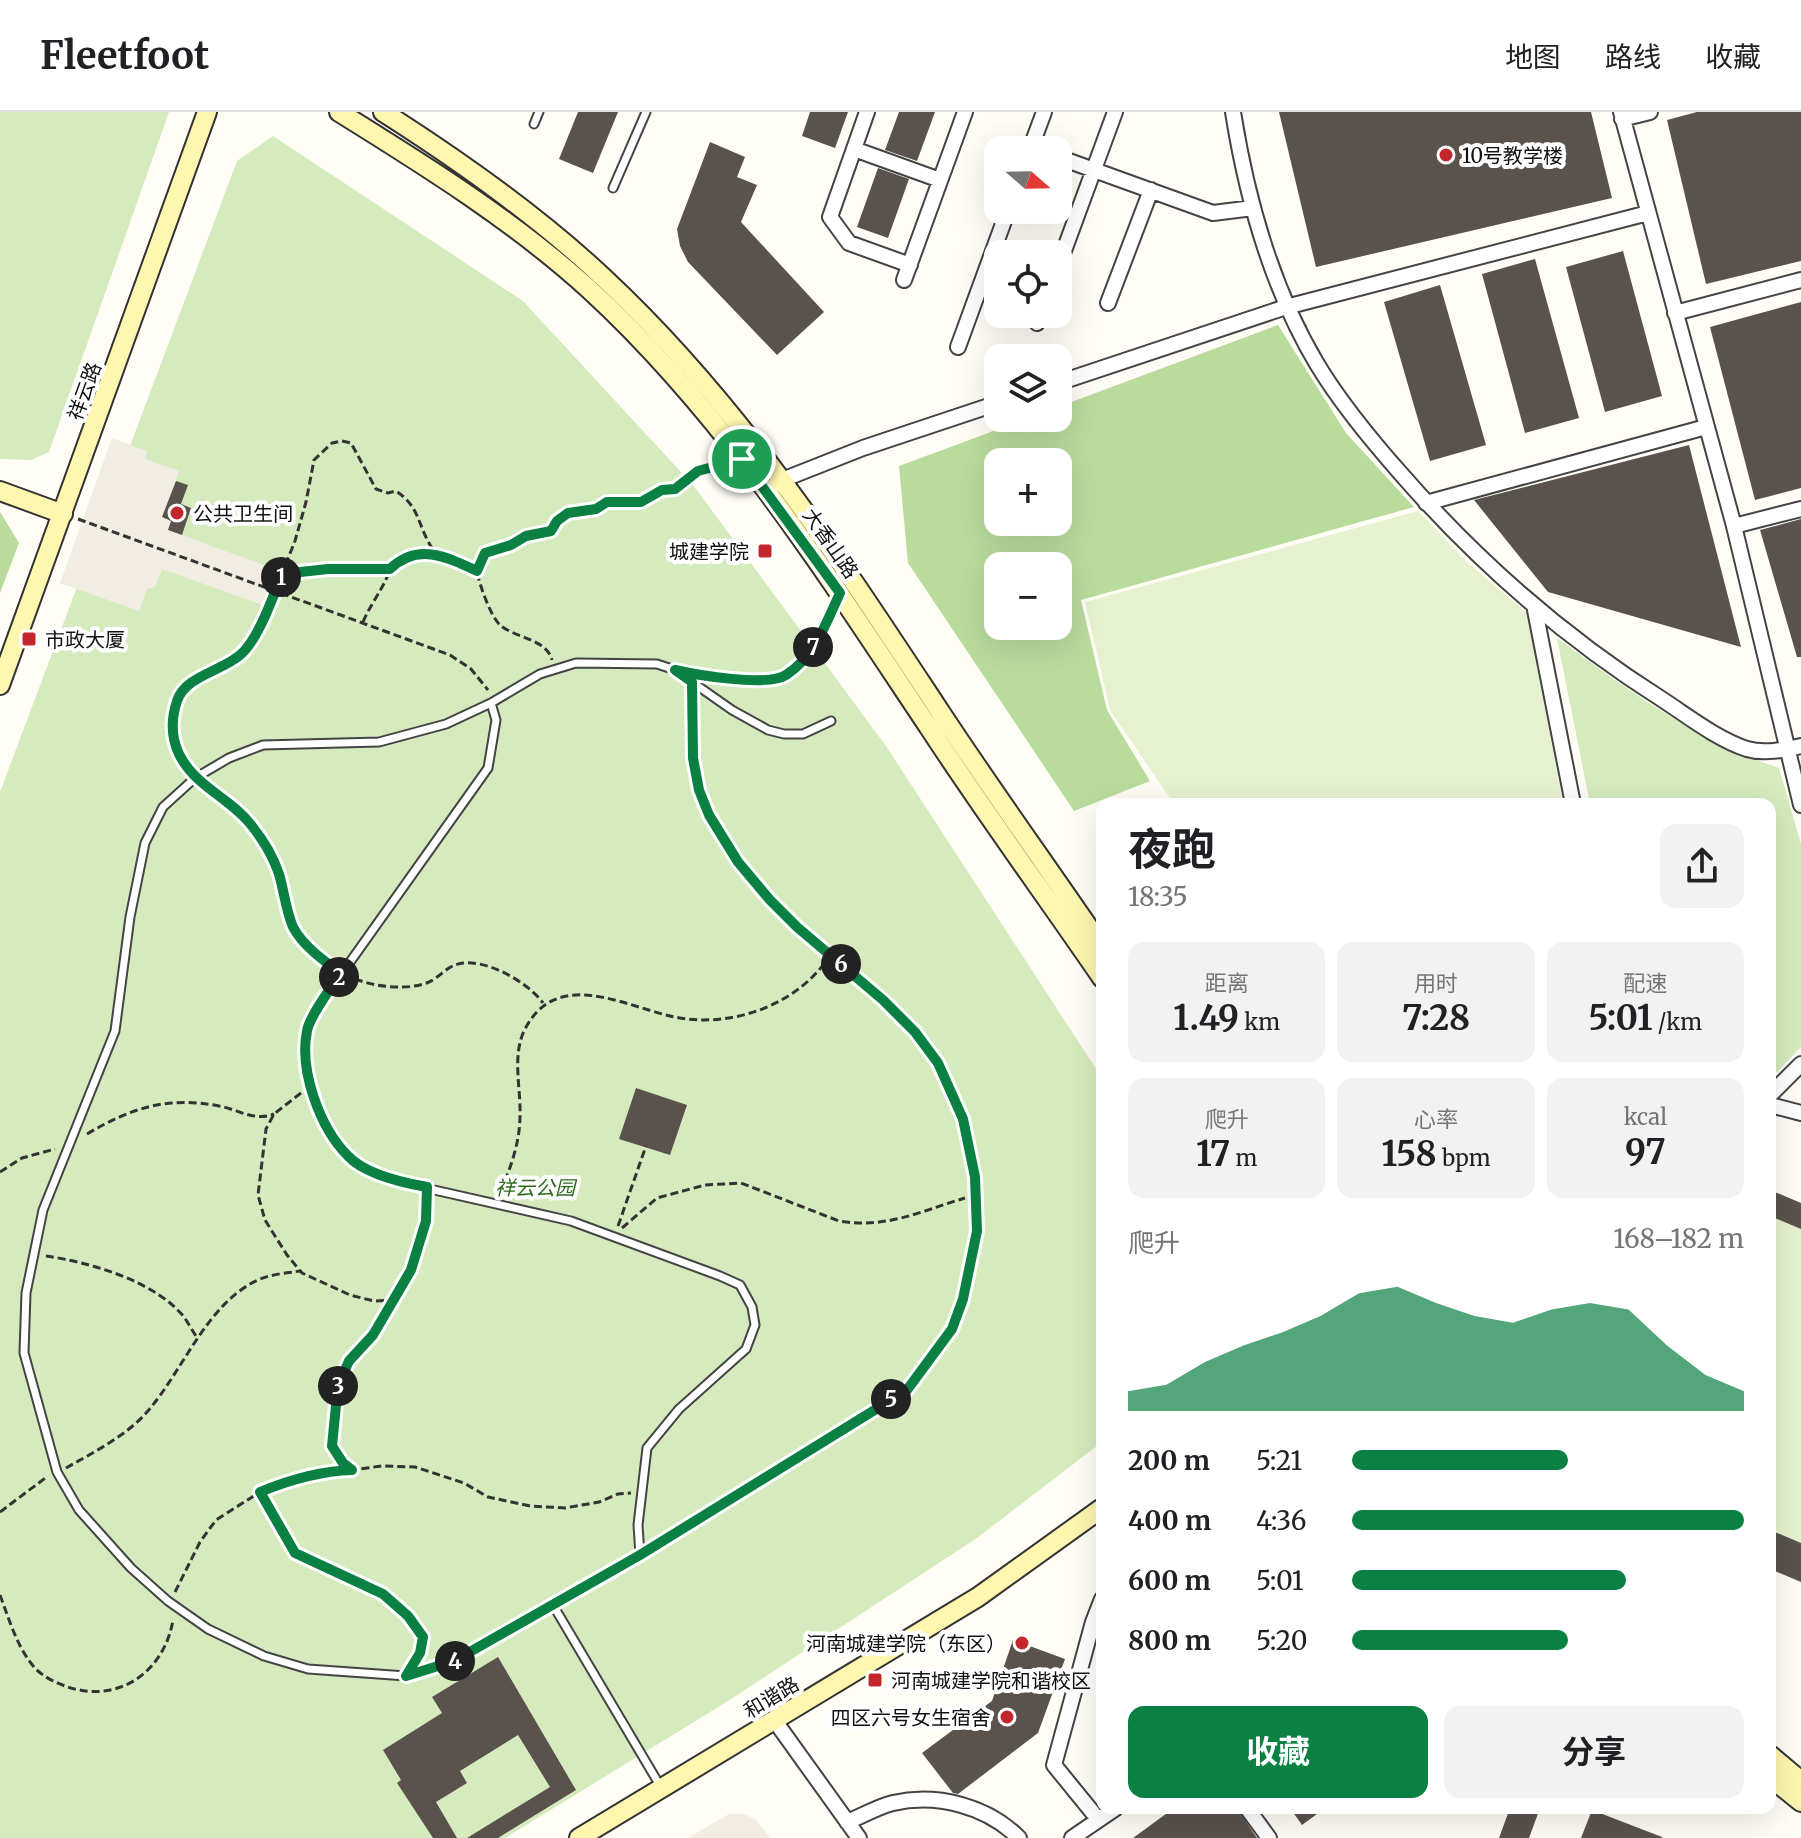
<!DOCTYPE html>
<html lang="zh">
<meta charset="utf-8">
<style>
:root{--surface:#fff;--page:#f2f2f2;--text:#202124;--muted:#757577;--line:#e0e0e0;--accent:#0b8043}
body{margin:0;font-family:Merriweather,"Noto Sans SC",serif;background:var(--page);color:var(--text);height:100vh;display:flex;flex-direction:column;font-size:30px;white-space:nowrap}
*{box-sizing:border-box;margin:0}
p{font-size:26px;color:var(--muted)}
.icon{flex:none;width:44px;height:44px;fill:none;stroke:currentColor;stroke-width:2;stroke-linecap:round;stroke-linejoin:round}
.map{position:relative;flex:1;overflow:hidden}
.details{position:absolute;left:1096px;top:686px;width:680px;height:1016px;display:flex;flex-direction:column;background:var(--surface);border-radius:16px;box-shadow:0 8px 32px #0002}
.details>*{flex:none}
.needle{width:52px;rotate:110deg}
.fabs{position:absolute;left:984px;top:24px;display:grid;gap:16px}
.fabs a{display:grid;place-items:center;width:88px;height:88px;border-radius:16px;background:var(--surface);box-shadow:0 8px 32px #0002;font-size:40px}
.pin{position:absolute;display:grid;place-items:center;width:68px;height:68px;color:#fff;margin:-34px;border:4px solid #fff;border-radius:50%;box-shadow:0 2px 8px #0007}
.km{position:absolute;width:40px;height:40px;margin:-20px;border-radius:50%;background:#222;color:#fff;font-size:22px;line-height:40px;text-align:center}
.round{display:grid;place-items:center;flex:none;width:84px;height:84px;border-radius:16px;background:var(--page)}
.headline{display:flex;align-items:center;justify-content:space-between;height:136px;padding:0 32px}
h1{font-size:44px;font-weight:700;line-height:60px}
.stats{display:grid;grid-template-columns:repeat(3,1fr);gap:12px;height:136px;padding:8px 32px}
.stats div{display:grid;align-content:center;border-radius:16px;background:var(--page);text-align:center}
.stats b{font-size:34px;font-weight:700}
.stats small{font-size:22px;font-weight:400}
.stats p{font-size:22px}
.chart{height:224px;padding:16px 32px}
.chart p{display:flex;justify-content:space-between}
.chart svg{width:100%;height:144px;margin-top:8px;fill:var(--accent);opacity:.7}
.button{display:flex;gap:16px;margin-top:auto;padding:16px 32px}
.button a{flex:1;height:92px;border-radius:16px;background:var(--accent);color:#fff;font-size:32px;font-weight:700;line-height:92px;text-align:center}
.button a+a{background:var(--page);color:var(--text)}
ul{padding:0 32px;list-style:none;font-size:26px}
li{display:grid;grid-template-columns:128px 96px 1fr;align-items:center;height:60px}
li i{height:20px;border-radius:10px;background:var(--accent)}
header{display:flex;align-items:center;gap:48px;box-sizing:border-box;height:112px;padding:0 40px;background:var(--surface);border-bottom:2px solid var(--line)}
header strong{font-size:38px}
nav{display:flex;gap:44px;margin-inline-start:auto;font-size:28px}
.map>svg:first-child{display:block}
.green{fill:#d5ebbd}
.forest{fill:#b9dc9c;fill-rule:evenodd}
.pitch{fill:#e6f2cf}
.plaza{fill:#f1ede2}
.building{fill:#5a524d}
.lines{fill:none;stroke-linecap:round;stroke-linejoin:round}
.lane-casing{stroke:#444;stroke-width:11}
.street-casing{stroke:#444;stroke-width:18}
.secondary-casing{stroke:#333;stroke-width:22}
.path{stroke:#333;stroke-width:3;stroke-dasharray:8 4;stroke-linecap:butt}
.lane{stroke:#fff;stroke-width:7}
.street{stroke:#fff;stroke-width:14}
.secondary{stroke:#fff6b0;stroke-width:18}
.route-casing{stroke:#fff;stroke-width:16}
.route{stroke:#0b8043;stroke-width:10}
.poi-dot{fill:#c4262e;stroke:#fff;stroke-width:3}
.labels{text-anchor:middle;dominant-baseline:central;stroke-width:8;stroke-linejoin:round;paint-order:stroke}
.poi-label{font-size:20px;fill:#111;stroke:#fff;text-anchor:start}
.street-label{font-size:20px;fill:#111;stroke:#fff}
.park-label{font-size:20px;font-style:italic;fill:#2f6b1f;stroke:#fff}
</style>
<header>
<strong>Fleetfoot</strong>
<nav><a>地图</a><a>路线</a><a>收藏</a></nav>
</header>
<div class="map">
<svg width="1801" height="1726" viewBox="0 0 1801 1726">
<rect width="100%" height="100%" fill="#fffdf5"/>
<path class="green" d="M0,0H169L49,340L31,348L0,347Z
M273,24L523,189L693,373L886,634L1102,966V1330L977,1426L728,1589L505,1726H0V680L237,49Z
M1557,526C1627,577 1696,629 1779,656L1801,732V935L1770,967V692H1590Z"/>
<path class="forest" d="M1278,213L1346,321L1414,395L1081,488L1107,598L1150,669L1074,699L908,451L899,354L1029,306H1058V295ZM998,350H1058V410H998ZM998,454H1058V514H998Z
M0,400L19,431L0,481Z"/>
<path class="pitch" d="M1418,399L1467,450L1527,501L1563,692H1174L1110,598L1085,490Z
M1770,1078L1801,1091V1470L1770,1457Z"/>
<path class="plaza" d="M112,326L147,339L145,347L179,359L162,405L171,409L168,418L277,458L282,471L275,485L262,493L162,457L155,475L147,477L139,499L60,471Z
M729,1702H744L755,1707L771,1726H688Z"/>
<path class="building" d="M578,0H618L593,61L559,47Z
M810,0H848L835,36L802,24Z
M899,0H935L917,49L885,38Z
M1279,0H1591L1612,86L1316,155Z
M1697,0H1801V149L1706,172L1667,8Z
M710,30L745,45L737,65L757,73L741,110L824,200L777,243L688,150L680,134L677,117Z
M878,56L909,67L888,126L857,115Z
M1623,139L1662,284L1605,300L1566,155Z
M1535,147L1579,306L1525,321L1482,162Z
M1440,173L1486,333L1430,349L1384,190Z
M1801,190V376L1755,388L1710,215Z
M1689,333L1741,535L1548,480L1474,388Z
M176,369L188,373L181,392L191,396L182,423L168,418L171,409L162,405Z
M1801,407V545H1797L1760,418Z
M636,976L687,993L670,1043L619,1027Z
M1770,1078L1801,1091V1117L1770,1104Z
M1770,1418L1801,1431V1470L1770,1457Z
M1013,1528L1065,1547L1038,1621L958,1682L953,1681L922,1641L992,1589Z
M498,1545L576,1678L498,1726H467L550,1675L518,1623L460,1659L467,1671L436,1690L457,1726H433L397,1671L401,1668L383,1638L442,1601L432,1585Z
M1174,1696H1237L1257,1726H1133Z
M1290,1696H1325L1302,1713Z
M1510,1696H1540L1529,1726H1499Z
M1592,1698L1662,1725V1726H1581Z"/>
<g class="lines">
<g class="lane-casing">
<path id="lane" d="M534,12L539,0
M613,76L646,0
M491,591L496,608L488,656L328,881L307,917L306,952L316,996L349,1046L390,1068L571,1109L720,1164L740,1173L752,1195L755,1213L746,1237L679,1297L647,1336L638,1413L640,1443L454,1549L406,1564L308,1557L264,1544L208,1517L168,1489L131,1456L79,1398L57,1360L24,1241L26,1181L43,1098L115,919L130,805L145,731L163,695L195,666L229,646L263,633L379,630L446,612L491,591L540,562L576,551L657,552L675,558L732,598L768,618L784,622H803L831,609
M640,1443L907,1278L952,1217L963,1187L977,1119L975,1065L963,1007L938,951L915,920L883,888L797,815L770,788L738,750L709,703L699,678L693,646L692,570
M553,1493L662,1677"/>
</g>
<g class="street-casing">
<path id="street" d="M867,0L830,105L849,131L910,153
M1233,0C1247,88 1271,175 1317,252C1341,292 1371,328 1402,363C1478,450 1565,526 1663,588C1689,605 1717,627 1747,637C1764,642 1784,638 1801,634
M1621,0L1734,414L1801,693
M1622,7L1650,0
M854,37L940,68
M1039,38L1031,35L1044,0
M1058,45L1213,101L1253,96
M1058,155L1115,0
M904,168L965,0
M1108,191L1151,78
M1675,201L1801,168
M1037,211L1041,202
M958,235L1008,98
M1058,271L1286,195L1648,101
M774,374L782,368L863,336L998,291
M1426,391L1706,315
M1734,414L1801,397
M1534,493L1573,692
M1770,983L1801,952
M1770,993L1801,1001
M1093,1510L1054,1653L1098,1707
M1102,1513L1093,1510L1102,1487
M775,1609L859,1726
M1247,1696L1269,1726
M847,1710C862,1704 877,1695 893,1691C937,1681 987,1694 1019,1726
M1072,1726L1116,1696"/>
</g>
<g class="secondary-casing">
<path id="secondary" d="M339,0C426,54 514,109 590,178C727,304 827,463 930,617C985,701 1045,783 1102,866
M383,0C460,49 538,104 605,167C740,293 840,448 941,601C993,680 1049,757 1102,835
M0,379L63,402
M0,573L207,0
M1770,1643L1801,1669
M1770,1665L1801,1690
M579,1726L978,1485L1102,1396"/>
</g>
<path class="path" d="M78,407L450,543L471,557L488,578
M477,459L485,441L511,433L526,424L551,419L557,409L568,401L596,397L607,390H641L662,378L675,377L698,359L723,352
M282,462L328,457H390C405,442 421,442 441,443
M363,510C371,491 384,476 390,457
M706,564C724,566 766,571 783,565C804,557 823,519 831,499
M187,656L172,623L178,585L188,573L241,543L268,496L295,429L306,390L314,348L332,331L342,329L351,331L376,377L388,381L396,379C421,396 417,413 432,436C440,447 464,454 477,459C479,472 491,505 500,513C515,526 547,527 552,548
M204,672C231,694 256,713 272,745C278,756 279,769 283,780C294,817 301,833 334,856
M355,867C376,875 408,879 429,870C438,866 446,856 455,853C482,843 528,870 543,891
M301,981L274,1002L266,1017L258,1083L265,1108L287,1143L302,1161L350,1183L374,1189L394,1188
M87,1022C131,996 167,984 219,994C237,997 255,1010 274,1002
M0,1060L22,1046L55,1037
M500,1080C511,1056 520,1029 520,1004C521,977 512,945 524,919C555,856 620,892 670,904C725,917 789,897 824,852
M618,1114L646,1034
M622,1116L657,1086L705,1073L741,1071L839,1109C887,1117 921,1099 965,1086
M46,1144C89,1150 155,1169 184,1205C189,1212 193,1220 198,1227
M66,1356C94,1340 126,1324 147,1300C183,1259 207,1191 258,1168C271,1162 287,1161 300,1159
M352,1358L343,1351L332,1334L338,1273L349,1249L373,1223L411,1158L426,1109L427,1090
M260,1380L295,1441L383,1482L408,1504L423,1525L422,1535L415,1547
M0,1400L48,1364
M175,1480L200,1430L216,1408L260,1380L283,1370L313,1363L382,1354L415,1355L464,1371L488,1385L530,1394L565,1396L599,1390L618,1382L631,1381
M0,1483C9,1507 17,1535 34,1555C42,1564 54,1570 65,1574C117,1593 164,1561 173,1508"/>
<use href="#lane" class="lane"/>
<use href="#street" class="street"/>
<use href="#secondary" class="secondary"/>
</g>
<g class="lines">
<g class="route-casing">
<path id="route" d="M742,347L840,481C826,511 815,544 786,563C767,575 697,563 675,558L692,570L693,646L699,678L709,703L738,750L770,788L797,815L883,888L915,920L938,951L963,1007L975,1065L977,1119L963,1187L952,1217L907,1278L640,1443L454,1549L406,1564L420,1541L423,1525L408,1504L383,1482L295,1441L260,1380C289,1368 320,1359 352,1358L343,1351L332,1334L338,1273L349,1249L373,1223L411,1158L426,1109L427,1075C404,1071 365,1062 348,1044C320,1016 299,959 307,919C310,903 331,876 341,861C324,849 303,834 293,815C286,799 284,779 279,762C273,744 264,729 252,714C231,686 195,675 179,642C171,625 171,607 177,589C185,564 222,559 240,543C258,528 273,485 282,462L328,457H390C418,430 447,445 477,459L485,441L511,433L526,424L551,419L557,409L568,401L596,397L607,390H641L662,378L675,377L698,359Z"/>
</g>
<use href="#route" class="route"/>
</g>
<g class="poi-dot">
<circle cx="1446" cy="43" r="8"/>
<circle cx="177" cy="401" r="8"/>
<rect x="757" y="431" width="16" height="16" rx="4"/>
<rect x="21" y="519" width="16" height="16" rx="4"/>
<circle cx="1022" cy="1531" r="8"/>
<rect x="867" y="1560" width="16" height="16" rx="4"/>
<circle cx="1007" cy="1605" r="8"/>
</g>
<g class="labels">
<g class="poi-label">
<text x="1462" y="43">10号教学楼</text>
<text x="193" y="401">公共卫生间</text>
<text x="749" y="439" text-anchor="end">城建学院</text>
<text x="45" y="527">市政大厦</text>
<text x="1006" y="1531" text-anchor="end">河南城建学院（东区）</text>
<text x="891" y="1568">河南城建学院和谐校区</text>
<text x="991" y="1605" text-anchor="end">四区六号女生宿舍</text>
</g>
<g class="street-label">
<text transform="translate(84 279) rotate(-70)">祥云路</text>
<text transform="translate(831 431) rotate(55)">大香山路</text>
<text transform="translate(771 1585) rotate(-31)">和谐路</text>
</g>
<g class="park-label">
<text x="535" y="1075">祥云公园</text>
</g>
</g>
</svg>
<div class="fabs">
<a><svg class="needle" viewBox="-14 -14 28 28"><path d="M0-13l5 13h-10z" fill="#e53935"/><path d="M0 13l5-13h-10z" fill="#757577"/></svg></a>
<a><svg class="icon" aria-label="locate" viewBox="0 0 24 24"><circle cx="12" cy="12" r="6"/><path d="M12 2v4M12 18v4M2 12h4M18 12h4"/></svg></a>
<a><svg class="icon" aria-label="layers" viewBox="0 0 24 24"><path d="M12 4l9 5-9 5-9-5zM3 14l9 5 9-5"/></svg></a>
<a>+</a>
<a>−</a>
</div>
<div class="pin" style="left:742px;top:347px;background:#1e9e55"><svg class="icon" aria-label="arrive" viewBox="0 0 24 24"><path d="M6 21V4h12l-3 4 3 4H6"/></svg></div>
<b class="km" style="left:281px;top:465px">1</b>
<b class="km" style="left:339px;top:865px">2</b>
<b class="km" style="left:338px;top:1274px">3</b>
<b class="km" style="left:455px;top:1549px">4</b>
<b class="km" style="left:891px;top:1287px">5</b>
<b class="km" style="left:841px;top:852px">6</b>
<b class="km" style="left:813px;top:535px">7</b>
<section class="details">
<div class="headline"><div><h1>夜跑</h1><p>18:35</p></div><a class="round"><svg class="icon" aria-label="share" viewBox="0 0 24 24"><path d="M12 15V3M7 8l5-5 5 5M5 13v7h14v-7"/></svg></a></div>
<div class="stats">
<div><p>距离</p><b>1.49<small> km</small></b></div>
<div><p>用时</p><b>7:28</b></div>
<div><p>配速</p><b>5:01<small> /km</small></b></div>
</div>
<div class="stats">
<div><p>爬升</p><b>17<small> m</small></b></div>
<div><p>心率</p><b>158<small> bpm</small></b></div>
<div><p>kcal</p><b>97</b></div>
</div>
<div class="chart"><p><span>爬升</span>168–182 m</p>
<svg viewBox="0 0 160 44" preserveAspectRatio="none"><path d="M0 44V38L10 36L20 29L30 24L40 20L50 15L60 8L70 6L80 11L90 15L100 17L110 13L120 11L130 13L140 24L150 33L160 38V44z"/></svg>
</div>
<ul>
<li><b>200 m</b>5:21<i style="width:55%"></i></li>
<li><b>400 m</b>4:36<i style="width:100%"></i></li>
<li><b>600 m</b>5:01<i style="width:70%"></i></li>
<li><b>800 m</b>5:20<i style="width:55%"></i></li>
</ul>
<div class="button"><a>收藏</a><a>分享</a></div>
</section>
</div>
